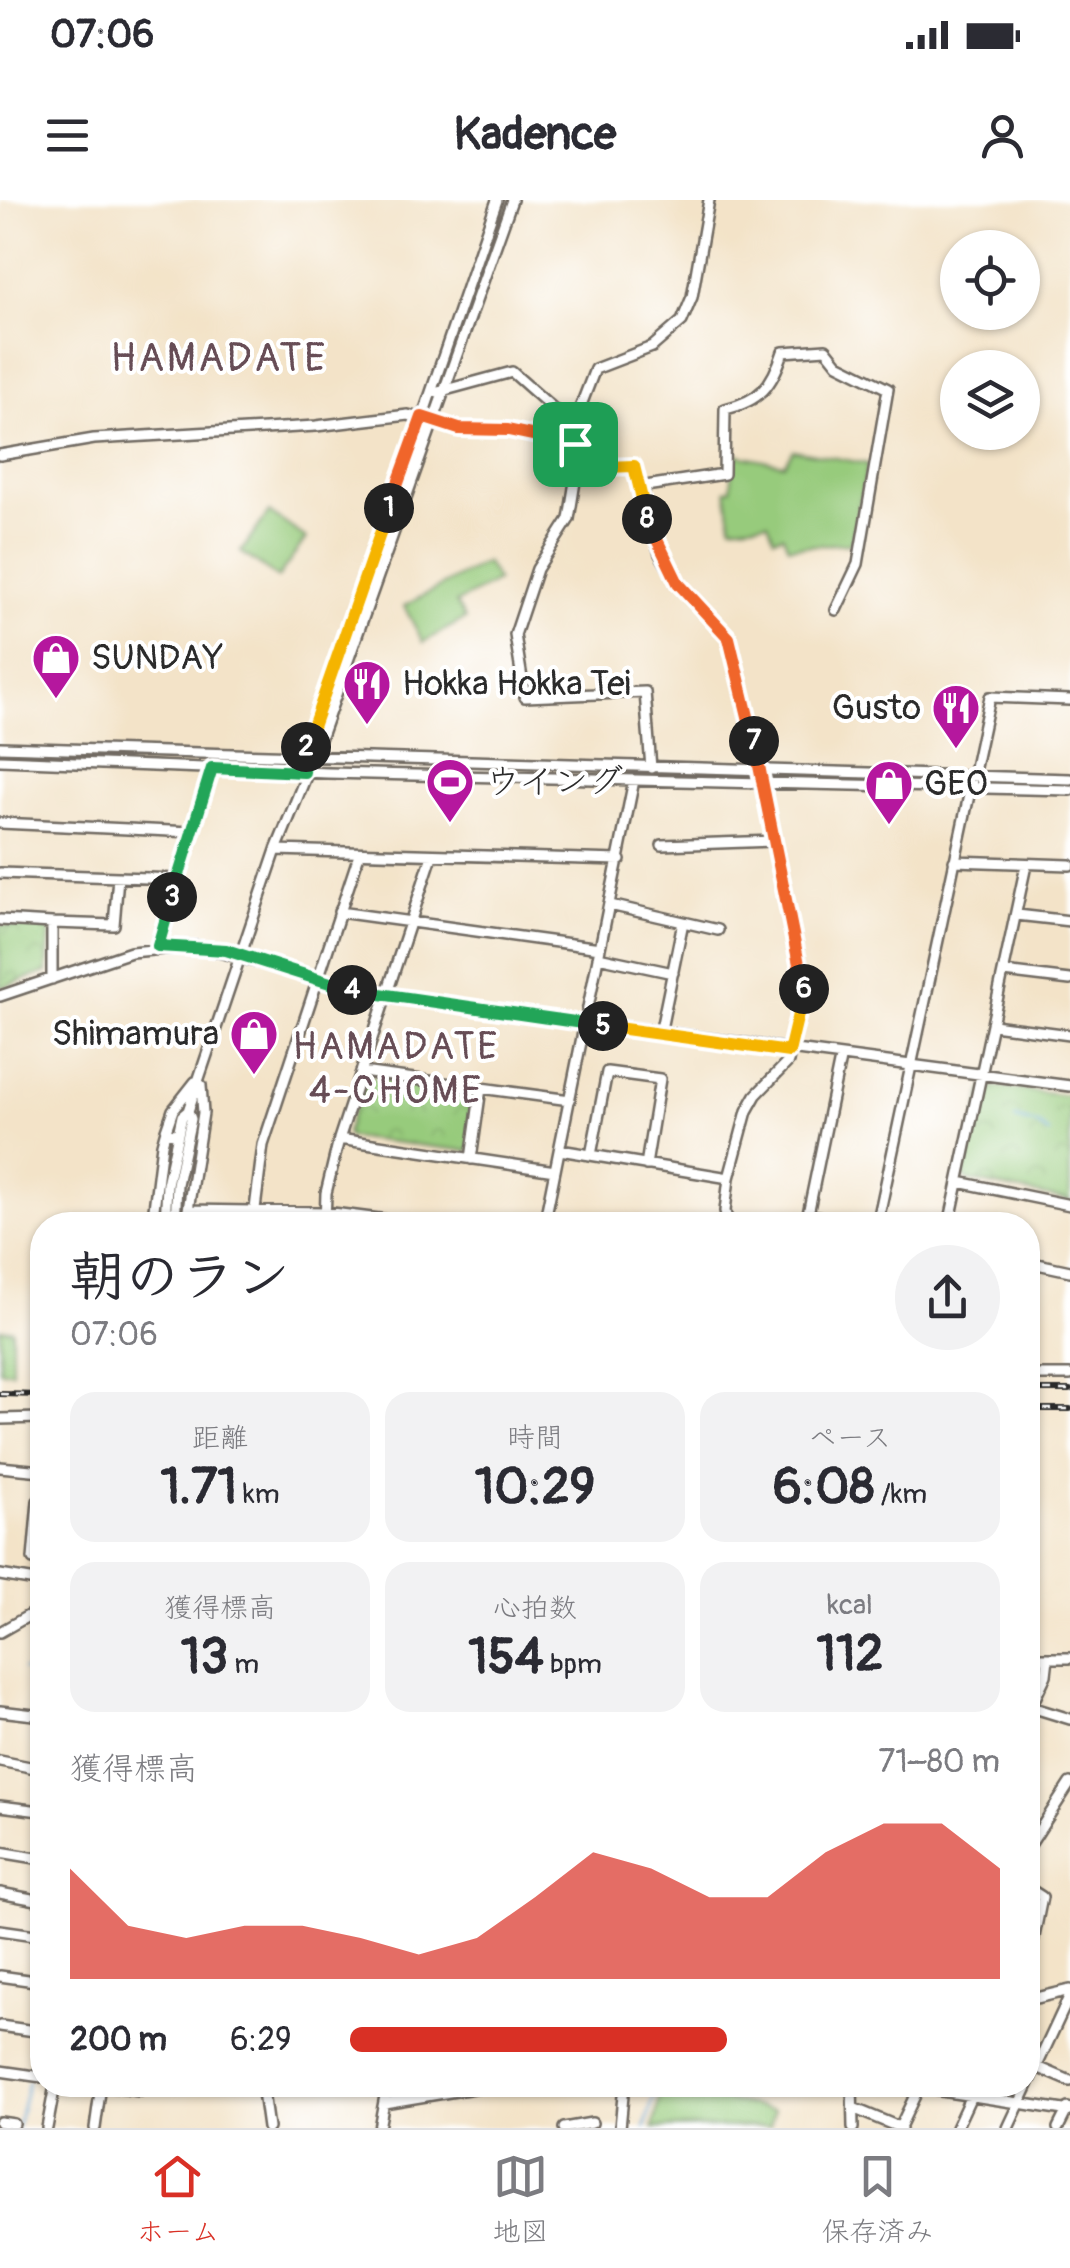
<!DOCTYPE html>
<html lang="ja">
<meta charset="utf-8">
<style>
:root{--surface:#fff;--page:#f2f2f3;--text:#2b2b33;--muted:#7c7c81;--line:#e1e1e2;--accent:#d93025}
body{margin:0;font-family:Pangolin,"Klee One",sans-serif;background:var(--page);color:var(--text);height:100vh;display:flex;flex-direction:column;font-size:38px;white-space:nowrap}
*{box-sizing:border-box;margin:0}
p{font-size:32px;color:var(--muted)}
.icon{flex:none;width:55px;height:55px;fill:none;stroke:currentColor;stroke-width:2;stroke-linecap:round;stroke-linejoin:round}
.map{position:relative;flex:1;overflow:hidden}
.panel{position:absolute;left:30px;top:1012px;width:1010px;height:885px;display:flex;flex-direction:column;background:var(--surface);border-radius:40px;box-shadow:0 2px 8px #0004}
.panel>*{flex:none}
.tools{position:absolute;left:940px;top:30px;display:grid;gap:20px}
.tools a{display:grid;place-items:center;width:100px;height:100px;border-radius:50%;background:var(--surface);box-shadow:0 2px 8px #0004;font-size:50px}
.pin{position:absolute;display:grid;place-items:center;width:85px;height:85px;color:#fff;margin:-42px;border-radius:20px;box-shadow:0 5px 15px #0006}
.km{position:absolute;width:50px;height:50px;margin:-25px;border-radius:50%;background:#222;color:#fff;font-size:28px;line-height:50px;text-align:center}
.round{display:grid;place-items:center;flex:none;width:105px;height:105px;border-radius:52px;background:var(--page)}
.overview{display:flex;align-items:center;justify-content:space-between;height:170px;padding:0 40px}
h1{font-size:55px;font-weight:800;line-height:75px}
.stats{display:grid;grid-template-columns:repeat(3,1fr);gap:15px;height:170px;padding:10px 40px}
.stats div{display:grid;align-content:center;border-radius:25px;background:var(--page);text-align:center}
.stats b{font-size:50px;font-weight:800}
.stats small{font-size:28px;font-weight:400}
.stats p{font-size:28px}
.chart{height:280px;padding:20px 40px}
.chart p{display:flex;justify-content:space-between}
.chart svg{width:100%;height:180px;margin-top:10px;fill:var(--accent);opacity:.7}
ul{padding:0 40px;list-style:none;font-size:32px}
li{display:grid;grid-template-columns:160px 120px 1fr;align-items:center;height:75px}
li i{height:25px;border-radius:12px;background:var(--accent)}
.status{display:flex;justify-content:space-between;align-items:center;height:70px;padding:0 50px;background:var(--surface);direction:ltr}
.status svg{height:28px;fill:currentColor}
header{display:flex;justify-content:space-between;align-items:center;height:130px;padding:0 40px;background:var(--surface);font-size:45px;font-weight:800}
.dock{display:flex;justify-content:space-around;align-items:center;height:140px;border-top:2px solid var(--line);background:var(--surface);font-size:28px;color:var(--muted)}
.dock a{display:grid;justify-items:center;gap:5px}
.dock .current{color:var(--accent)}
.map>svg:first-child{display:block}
.park{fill:url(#park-crowns);stroke:#617b54;stroke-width:2.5}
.pitch{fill:#97cb7c;stroke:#617b54;stroke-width:2.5}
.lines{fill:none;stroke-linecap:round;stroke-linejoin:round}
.stream{stroke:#5ca3d2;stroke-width:2.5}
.minor-casing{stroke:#716b62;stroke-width:14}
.minor{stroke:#fff;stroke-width:9}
.rail-casing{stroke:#2b2b2b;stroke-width:6}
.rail{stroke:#fff;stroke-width:2.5;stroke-dasharray:8;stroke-linecap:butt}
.split-1-casing{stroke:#fff;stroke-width:20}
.split-2-casing{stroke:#fff;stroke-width:20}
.split-3-casing{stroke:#fff;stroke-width:20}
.split-4-casing{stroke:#fff;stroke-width:20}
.split-5-casing{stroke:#fff;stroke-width:20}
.split-6-casing{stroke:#fff;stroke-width:20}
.split-7-casing{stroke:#fff;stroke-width:20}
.split-8-casing{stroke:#fff;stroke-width:20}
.split-9-casing{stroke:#fff;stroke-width:20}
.split-1{stroke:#f0652b;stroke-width:12}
.split-2{stroke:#f5b400;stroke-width:12}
.split-3{stroke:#22a559;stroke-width:12}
.split-4{stroke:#22a559;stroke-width:12}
.split-5{stroke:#22a559;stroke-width:12}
.split-6{stroke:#f5b400;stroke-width:12}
.split-7{stroke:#f0652b;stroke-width:12}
.split-8{stroke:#f0652b;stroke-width:12}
.split-9{stroke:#f5b400;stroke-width:12}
.labels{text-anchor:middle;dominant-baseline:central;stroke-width:8;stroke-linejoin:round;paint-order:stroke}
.poi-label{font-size:35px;fill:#2b2b2b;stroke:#fff;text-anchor:start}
.neighbourhood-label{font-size:38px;letter-spacing:2.5px;fill:#674d56;stroke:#fff}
.quarter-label{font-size:40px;letter-spacing:2.5px;fill:#674d56;stroke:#fff}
</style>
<div class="status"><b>07:06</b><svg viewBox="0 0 49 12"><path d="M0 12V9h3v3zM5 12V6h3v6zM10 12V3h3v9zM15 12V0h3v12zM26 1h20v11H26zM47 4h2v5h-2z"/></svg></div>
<header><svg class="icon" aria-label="menu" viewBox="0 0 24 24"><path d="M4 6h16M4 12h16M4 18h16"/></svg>Kadence<svg class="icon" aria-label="person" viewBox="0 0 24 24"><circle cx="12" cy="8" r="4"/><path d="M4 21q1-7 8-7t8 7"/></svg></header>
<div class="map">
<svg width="1070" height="1928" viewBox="0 0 1070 1928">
<defs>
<pattern id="park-crowns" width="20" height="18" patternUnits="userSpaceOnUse" patternTransform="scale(2.5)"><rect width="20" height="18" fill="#97cb7c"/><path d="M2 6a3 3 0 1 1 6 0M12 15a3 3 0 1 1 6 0" fill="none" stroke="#82ae6b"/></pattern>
</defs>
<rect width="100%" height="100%" fill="#fff"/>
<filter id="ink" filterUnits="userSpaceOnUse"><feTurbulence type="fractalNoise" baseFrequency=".01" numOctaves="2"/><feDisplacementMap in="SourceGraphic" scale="20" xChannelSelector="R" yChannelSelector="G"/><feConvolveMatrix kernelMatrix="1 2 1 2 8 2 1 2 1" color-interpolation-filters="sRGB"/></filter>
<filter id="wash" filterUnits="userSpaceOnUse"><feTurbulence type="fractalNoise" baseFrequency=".0048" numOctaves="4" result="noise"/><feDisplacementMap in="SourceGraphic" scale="40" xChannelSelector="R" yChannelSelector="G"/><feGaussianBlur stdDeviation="2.25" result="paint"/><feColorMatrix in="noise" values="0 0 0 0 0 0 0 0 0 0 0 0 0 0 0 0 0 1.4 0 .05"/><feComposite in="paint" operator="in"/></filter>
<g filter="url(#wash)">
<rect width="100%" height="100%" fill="#f3e3c8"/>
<path class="park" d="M0,725L46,727L50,731L47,772L0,788Z
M368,877L473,891L476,895L469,951L348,937L346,933L363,879Z
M989,886L1070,896V1001L967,980L963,975L983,889Z"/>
<path class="pitch" d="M793,250L868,264L851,343L788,347L783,335L774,338L768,322L732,326L726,290L731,289L734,254L784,264Z
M269,312L306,338L278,378L241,352Z
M486,362L497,381L456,403L465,419L423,442L404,406Z
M0,1129H12V1171H0Z
M662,1887L774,1910L770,1926L653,1928Z"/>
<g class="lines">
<path class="stream" d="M1015,918L1038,925L1049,933
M23,1470L40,1474L42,1482
M42,1488V1528
M39,1826L42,1798
M30,1871L37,1837
M17,1928L28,1881
M645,1928L657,1885"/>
</g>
</g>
<g filter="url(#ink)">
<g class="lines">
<g class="minor-casing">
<path id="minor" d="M709,0L692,97L682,121L652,147L595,169L573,226L577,269L634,266L660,354L678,383L729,437L804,779L788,862L756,895L747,911L729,978L725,1011L728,1025
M438,192L512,172L573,226
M0,255L94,239L316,226L408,215L459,229L508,230L575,244
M577,269L569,319L537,369L515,435L525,497L645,492L651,568
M639,287L724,274L725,209C760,201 772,186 783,152L826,149L838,164L888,189L858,364L836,410
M0,547L1070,579
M0,560L328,573L1070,590
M303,565L497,0
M0,623L192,632
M662,645L774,641
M276,650L620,660
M954,661L1070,665
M0,673L178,679
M610,705L718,730
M339,712L600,748
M1017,715L1070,721
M0,720L52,723V779
M52,723L114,725L118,677
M157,746L212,568
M598,757L673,773
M1004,772L1070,780
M0,796L131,752L196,746L386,796L1070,886
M993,825L1070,835
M660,834L683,722
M840,859L808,1014L856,1025
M362,872L570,900
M165,933L173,910L195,882
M339,939L555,971
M560,950L729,978
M591,955L607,872L660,879L646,965
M471,959L481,888
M959,982L1070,1005
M188,1010L203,913L201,885
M152,1025L162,944L165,933L177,934
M165,1025L167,984L182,916L188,911L276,650L313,559L512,0
M175,1025L177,984L191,919L188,911
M188,1025V1010L325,1012L426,1025
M253,1025L263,945L359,655
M325,1025L326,993L339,939L432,656
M544,1025L634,580
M877,1025L990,497L1070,500
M949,1025L1026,665
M1028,1062L1070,1071
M1028,1175H1070
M0,1219L42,1218
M0,1267L42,1271
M33,1359L38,1301
M0,1375L42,1382
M0,1432L42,1408
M1028,1458H1070
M1031,1507L1070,1519
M0,1511L34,1515
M1028,1513L1046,1475L1048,1458
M0,1561L35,1568
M0,1606L40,1611
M1028,1648L1070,1583
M0,1652L42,1659
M1028,1688L1042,1697L1028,1767
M0,1693L42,1701
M0,1730L42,1736
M0,1776L42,1782
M1028,1800L1070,1790
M0,1826L42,1832
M1028,1863L1070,1881
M0,1871L42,1877
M99,1885L140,1891
M262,1885L268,1928
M852,1885L853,1928
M902,1885L1070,1911
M384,1903L492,1885
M853,1908L901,1928
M0,1922L14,1924
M900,1927L920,1885
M47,1928L55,1885
M95,1928L101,1885
M379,1928L387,1885
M564,1928L592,1923
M620,1928L624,1885
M956,1928L976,1885
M1008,1928L1070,1795
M1058,1928L1068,1908"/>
</g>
<use href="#minor" class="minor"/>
<g class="rail-casing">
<path id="rail" d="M1028,1190H1070
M0,1194L42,1195
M1028,1209H1070"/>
</g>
<use href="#rail" class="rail"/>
</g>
</g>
<g class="lines" filter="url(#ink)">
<g class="split-1-casing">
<path id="split-1" d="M389,308L422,217L459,229L508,230L575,244"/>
</g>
<g class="split-2-casing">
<path id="split-2" d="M306,547L389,308"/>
</g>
<g class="split-3-casing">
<path id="split-3" d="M172,697L212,568L304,572L306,547"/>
</g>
<g class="split-4-casing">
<path id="split-4" d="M172,697L158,746L226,750L352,790"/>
</g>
<g class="split-5-casing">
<path id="split-5" d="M352,790L603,826"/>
</g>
<g class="split-6-casing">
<path id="split-6" d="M603,826L789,852L804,789"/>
</g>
<g class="split-7-casing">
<path id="split-7" d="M754,541L804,789"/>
</g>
<g class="split-8-casing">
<path id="split-8" d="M647,319L678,383L729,438L754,541"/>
</g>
<g class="split-9-casing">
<path id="split-9" d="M575,244L577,268L634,266L647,319"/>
</g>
<use href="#split-1" class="split-1"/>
<use href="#split-2" class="split-2"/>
<use href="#split-3" class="split-3"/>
<use href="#split-4" class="split-4"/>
<use href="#split-5" class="split-5"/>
<use href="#split-6" class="split-6"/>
<use href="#split-7" class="split-7"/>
<use href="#split-8" class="split-8"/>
<use href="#split-9" class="split-9"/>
</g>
<defs>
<g id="shop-pin" transform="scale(2.5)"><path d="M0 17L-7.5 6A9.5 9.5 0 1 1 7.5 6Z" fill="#b5179e" stroke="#fff"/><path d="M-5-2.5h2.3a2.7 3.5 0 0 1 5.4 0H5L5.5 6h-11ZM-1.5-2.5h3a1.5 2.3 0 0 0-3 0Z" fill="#fff"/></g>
<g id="restaurant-pin" transform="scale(2.5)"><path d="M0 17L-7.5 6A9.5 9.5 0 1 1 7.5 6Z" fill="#b5179e" stroke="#fff"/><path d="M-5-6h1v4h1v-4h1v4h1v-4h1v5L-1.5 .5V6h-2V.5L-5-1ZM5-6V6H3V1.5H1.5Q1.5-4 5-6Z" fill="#fff"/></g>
<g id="stadium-pin" transform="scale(2.5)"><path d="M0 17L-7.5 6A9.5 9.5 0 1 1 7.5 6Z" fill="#b5179e" stroke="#fff"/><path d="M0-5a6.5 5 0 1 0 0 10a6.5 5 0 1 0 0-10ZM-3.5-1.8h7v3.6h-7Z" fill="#fff"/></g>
</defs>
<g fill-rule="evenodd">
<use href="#shop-pin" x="56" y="458"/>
<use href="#restaurant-pin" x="367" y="484"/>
<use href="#restaurant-pin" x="956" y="508"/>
<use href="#stadium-pin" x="450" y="582"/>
<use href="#shop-pin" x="889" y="584"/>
<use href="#shop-pin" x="254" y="834"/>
</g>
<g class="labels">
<g class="poi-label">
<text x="91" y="458">SUNDAY</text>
<text x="402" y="484">Hokka Hokka Tei</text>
<text x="921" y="508" text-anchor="end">Gusto</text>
<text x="485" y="582">ウイング</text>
<text x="924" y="584">GEO</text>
<text x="219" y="834" text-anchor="end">Shimamura</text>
</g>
<g class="neighbourhood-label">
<text x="396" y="847">HAMADATE<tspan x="396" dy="44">4-CHOME</tspan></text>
</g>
<g class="quarter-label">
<text x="219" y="158">HAMADATE</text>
</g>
</g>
</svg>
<div class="tools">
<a><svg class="icon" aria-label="locate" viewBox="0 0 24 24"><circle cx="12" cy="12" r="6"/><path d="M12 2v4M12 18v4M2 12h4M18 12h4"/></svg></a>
<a><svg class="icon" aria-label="layers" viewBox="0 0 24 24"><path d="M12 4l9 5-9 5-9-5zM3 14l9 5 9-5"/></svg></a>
</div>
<div class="pin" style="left:575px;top:244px;background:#1e9e55"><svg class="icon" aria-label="arrive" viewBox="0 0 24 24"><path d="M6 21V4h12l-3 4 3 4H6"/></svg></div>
<b class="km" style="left:389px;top:308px">1</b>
<b class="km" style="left:306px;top:547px">2</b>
<b class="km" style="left:172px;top:697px">3</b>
<b class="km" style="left:352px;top:790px">4</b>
<b class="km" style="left:603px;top:826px">5</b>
<b class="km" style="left:804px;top:789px">6</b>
<b class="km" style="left:754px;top:541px">7</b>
<b class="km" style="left:647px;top:319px">8</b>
<section class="panel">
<div class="overview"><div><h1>朝のラン</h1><p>07:06</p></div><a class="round"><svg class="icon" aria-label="share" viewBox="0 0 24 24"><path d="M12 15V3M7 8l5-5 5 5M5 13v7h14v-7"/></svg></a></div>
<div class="stats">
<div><p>距離</p><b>1.71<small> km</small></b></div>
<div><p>時間</p><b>10:29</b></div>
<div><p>ペース</p><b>6:08<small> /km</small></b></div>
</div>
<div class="stats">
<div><p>獲得標高</p><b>13<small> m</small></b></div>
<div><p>心拍数</p><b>154<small> bpm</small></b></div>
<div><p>kcal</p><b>112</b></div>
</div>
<div class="chart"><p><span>獲得標高</span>71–80 m</p>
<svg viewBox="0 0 160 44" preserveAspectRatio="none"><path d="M0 44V17L10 31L20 34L30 31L40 31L50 34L60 38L70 34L80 24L90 13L100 17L110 24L120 24L130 13L140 6L150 6L160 17V44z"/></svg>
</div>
<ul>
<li><b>200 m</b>6:29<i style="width:58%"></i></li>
</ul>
</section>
</div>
<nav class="dock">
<a class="current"><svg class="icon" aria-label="home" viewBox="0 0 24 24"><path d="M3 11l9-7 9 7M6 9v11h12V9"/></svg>ホーム</a>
<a><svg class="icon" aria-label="map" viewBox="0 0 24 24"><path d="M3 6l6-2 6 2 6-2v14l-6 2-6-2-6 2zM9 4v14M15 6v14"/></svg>地図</a>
<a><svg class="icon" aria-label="saved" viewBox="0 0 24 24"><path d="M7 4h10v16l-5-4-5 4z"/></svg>保存済み</a>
</nav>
